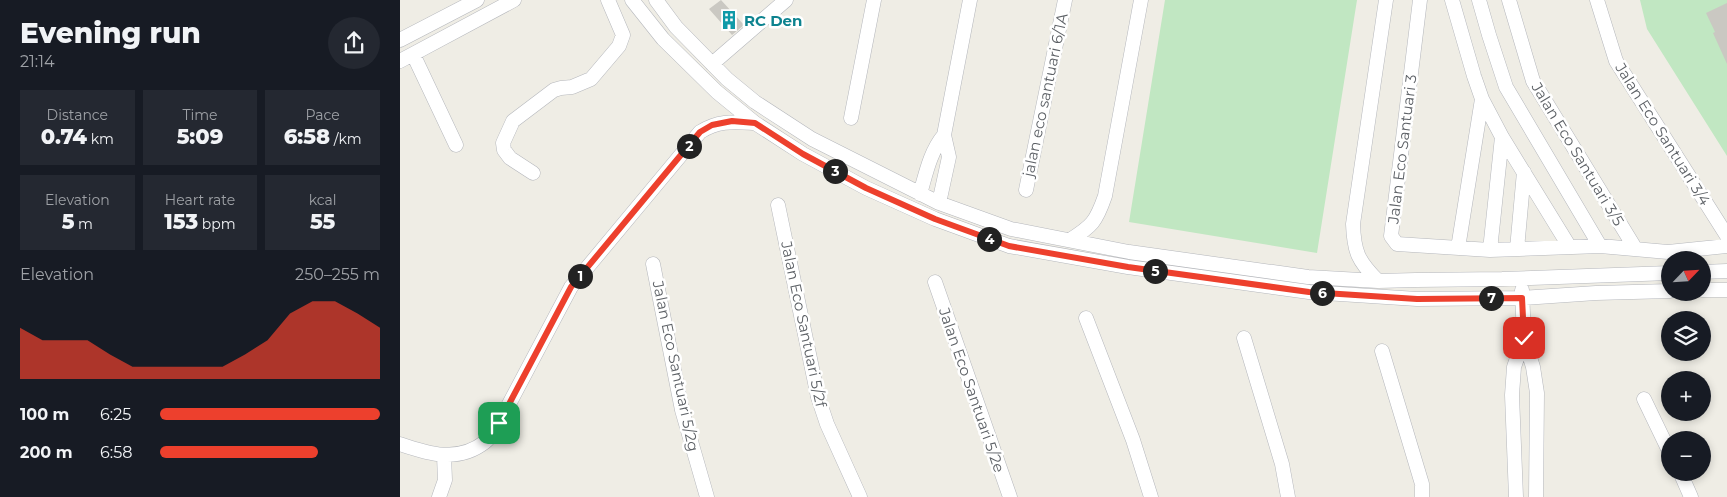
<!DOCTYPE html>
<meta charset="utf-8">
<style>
:root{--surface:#171b24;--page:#242831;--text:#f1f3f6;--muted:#9ea1a6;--accent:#ed402d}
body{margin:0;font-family:Montserrat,sans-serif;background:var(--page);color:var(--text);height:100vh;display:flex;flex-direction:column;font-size:19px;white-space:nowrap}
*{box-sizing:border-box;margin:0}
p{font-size:16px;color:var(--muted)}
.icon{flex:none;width:28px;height:28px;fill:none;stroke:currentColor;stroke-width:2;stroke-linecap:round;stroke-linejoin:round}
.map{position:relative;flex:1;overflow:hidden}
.drawer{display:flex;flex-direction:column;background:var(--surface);width:400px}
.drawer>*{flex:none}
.needle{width:32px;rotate:65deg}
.buttons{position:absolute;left:1261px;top:251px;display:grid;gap:10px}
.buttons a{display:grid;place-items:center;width:50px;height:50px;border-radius:50%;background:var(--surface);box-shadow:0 2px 8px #0003;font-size:25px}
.pin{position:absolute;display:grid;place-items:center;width:42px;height:42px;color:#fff;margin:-21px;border-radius:10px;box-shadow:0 2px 8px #0006}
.km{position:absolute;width:25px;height:25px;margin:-12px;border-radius:50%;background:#222;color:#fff;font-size:14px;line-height:25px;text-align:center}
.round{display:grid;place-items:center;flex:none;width:52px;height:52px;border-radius:26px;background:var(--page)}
.head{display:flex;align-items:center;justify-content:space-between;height:85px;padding:0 20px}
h1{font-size:28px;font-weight:800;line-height:38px}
.metrics{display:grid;grid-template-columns:repeat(3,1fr);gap:8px;height:85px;padding:5px 20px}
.metrics div{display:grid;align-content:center;border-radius:0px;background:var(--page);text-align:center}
.metrics b{font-size:21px;font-weight:800}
.metrics small{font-size:14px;font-weight:400}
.metrics p{font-size:14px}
.chart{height:140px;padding:10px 20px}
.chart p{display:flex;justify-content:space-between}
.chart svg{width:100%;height:90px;margin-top:5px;fill:var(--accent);opacity:.7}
ul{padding:0 20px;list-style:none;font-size:16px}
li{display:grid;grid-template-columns:80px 60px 1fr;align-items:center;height:38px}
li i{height:12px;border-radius:6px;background:var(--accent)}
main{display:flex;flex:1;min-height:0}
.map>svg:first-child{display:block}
.green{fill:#c1e7c2}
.building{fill:#cac8c2}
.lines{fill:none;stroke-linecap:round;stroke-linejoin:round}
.minor-casing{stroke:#b5b7bc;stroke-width:15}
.minor{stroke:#fff;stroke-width:14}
.route-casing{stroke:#fff;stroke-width:10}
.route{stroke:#ed402d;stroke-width:6}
.labels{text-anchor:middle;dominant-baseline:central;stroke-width:5;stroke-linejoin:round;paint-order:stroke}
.culture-label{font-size:15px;font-weight:bold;fill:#0d838f;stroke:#fff;text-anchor:start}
.street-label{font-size:15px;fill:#5d6166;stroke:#fff}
</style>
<main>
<section class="drawer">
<div class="head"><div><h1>Evening run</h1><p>21:14</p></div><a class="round"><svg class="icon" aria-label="share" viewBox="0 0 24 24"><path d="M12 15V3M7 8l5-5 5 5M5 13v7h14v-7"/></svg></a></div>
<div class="metrics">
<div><p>Distance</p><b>0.74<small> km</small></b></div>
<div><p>Time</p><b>5:09</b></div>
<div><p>Pace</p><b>6:58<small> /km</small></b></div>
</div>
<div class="metrics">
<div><p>Elevation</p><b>5<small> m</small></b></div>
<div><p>Heart rate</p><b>153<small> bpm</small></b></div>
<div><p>kcal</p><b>55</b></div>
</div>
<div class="chart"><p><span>Elevation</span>250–255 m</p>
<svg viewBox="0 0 160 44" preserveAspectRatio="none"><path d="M0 44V19L10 25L20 25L30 25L40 32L50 38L60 38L70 38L80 38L90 38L100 32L110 25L120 12L130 6L140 6L150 12L160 19V44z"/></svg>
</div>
<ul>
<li><b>100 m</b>6:25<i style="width:100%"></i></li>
<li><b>200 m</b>6:58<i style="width:72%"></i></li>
</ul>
</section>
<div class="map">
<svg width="1327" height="497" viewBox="0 0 1327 497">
<rect width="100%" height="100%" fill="#efede5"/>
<path class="green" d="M765,0H957L917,253L729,222Z
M1240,0H1327V156L1247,29Z"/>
<path class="building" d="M321,0L344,25L332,35L309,9Z
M1327,3V64L1313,33L1315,32L1306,13Z"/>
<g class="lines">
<g class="minor-casing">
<path id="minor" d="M232,0L263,39L317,92L355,123L403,154L466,188L535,219L609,246L728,267L909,292L1017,299L1122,298L1196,293L1270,291
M256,0L276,27L327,79L355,102L412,139L539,203L611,229L729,252L908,277L978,281L1016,280L1102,279L1270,273
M1020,0L991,236L997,244L1090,250L1200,246L1268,252L1327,246
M1052,0L1074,76L1082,99L1102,137L1169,246
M1079,0L1089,35L1106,87L1200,246
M1109,0L1133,81L1235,248
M1197,0L1216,61L1327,236
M0,40L77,0
M13,54L56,145
M0,61L114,0
M312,64L386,0
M451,118L474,0
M133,173L110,158L104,150L103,143L113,121L154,90L161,88L172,87L191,79L219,46L223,35L208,0
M626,190L665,0
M520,194C526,173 530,152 544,135
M539,203L549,157L544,135L570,0
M378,205L418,397L427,424L460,497
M670,240C692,226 696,222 705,196L741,0
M1058,248L1082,99
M1117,249L1124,172
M1090,250L1102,137
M253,264L282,410L307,497
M1302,272L1327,271
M978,281C958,261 954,252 953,224L986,0
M535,282L610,497
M1122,290L1124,338L1133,367L1137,393L1136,497
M1302,290H1327
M686,318L733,440L751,497
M844,338L882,464L888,497
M982,351L1022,484V497
M1244,399L1270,453
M0,444C29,454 58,463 85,442C91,438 95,429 99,423L171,287L300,132C319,120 334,122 355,123
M1280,472L1291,497
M39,497L45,480L44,456
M1116,497L1112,395L1114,367L1124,338"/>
</g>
<use href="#minor" class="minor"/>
</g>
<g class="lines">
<g class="route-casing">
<path id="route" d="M99,423L171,287L300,132L312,125L332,121L355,123L403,154L466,188L535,219L609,246L728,267L909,292L1017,299L1122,298L1124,338"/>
</g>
<use href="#route" class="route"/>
</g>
<defs>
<g id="building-bare" transform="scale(1.5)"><path d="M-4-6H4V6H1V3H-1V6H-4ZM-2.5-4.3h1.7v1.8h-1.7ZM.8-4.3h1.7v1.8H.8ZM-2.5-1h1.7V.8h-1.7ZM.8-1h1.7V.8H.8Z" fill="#0f9aa8" stroke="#fff" stroke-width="2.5" paint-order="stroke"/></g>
</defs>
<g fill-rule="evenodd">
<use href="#building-bare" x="329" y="20"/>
</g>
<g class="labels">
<g class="culture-label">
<text x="344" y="20">RC Den</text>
</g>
<g class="street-label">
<text transform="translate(645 95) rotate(-78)">jalan eco santuari 6/1A</text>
<text transform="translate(1263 134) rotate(58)">Jalan Eco Santuari 3/4</text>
<text transform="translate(1002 149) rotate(-83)">Jalan Eco Santuari 3</text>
<text transform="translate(1178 154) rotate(59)">Jalan Eco Santuari 3/5</text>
<text transform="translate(404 324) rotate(78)">Jalan Eco Santuari 5/2f</text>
<text transform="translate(276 366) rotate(78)">Jalan Eco Santuari 5/2g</text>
<text transform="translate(572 390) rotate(71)">Jalan Eco Santuari 5/2e</text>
</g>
</g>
</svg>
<div class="buttons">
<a><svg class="needle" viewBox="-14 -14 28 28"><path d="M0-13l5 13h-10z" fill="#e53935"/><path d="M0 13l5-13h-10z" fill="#9ea1a6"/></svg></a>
<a><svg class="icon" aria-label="layers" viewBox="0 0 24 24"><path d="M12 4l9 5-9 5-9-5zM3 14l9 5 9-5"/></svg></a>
<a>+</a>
<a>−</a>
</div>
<div class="pin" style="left:99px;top:423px;background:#1e9e55"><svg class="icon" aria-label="arrive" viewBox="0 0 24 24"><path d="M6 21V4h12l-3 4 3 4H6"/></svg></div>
<div class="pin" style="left:1124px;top:338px;background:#d93025"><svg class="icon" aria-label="check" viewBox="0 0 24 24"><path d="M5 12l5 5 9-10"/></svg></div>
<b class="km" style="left:180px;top:276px">1</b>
<b class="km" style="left:289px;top:146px">2</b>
<b class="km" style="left:435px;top:171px">3</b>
<b class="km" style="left:589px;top:239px">4</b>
<b class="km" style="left:755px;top:271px">5</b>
<b class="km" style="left:922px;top:293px">6</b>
<b class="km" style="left:1091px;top:298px">7</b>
</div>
</main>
